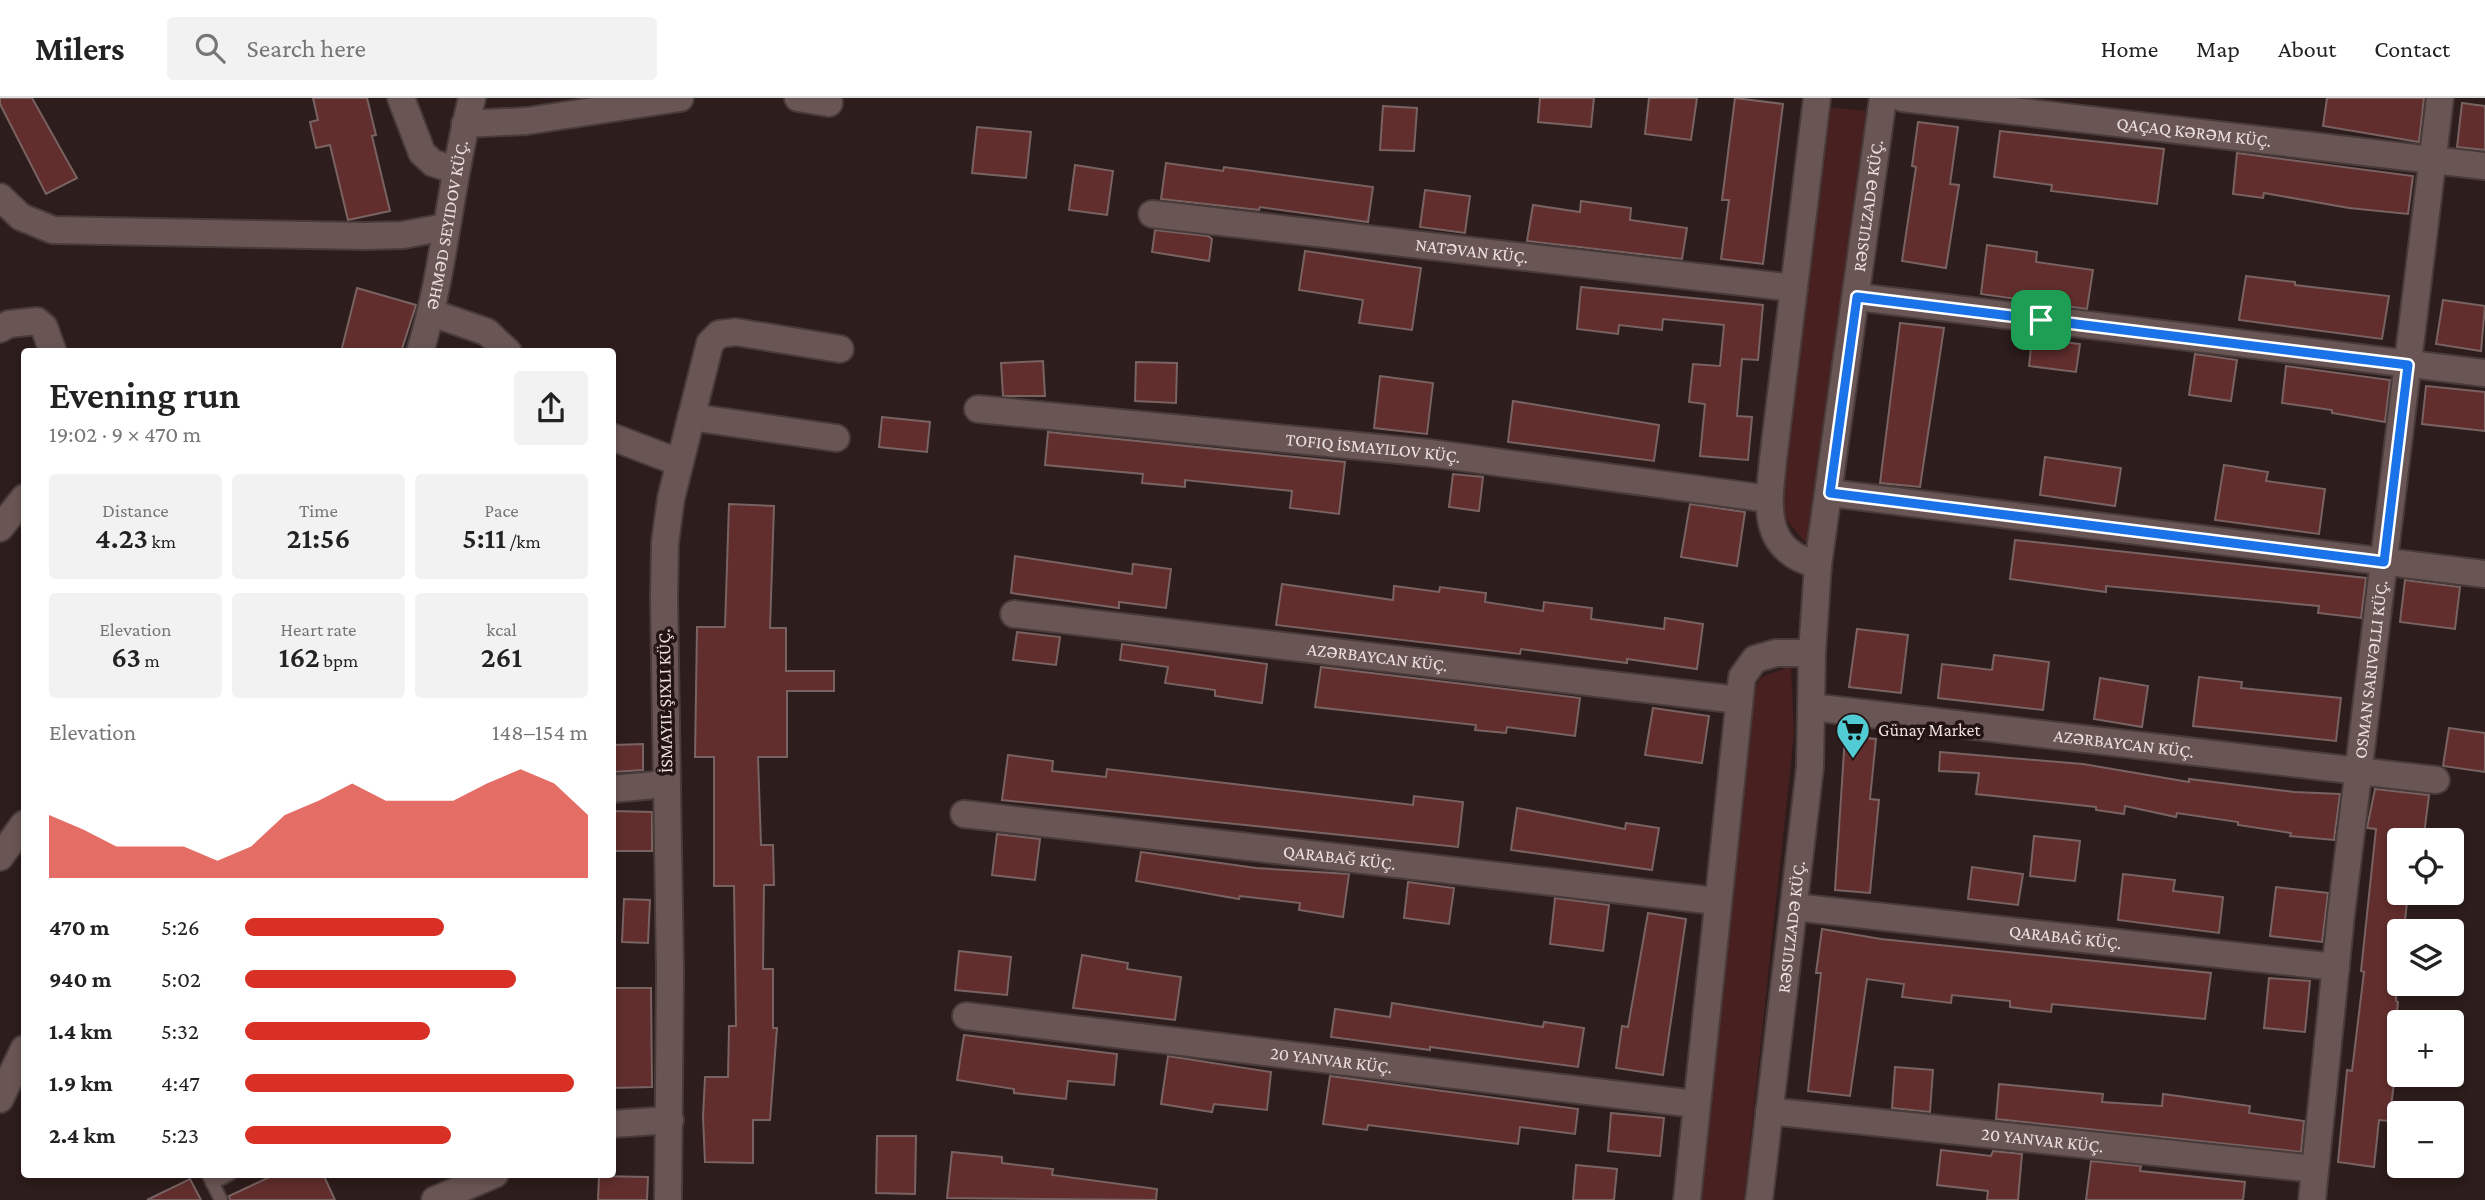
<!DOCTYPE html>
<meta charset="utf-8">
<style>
:root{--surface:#fff;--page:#f2f2f2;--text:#222;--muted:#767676;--line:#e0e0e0;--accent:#d93025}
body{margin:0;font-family:"Crimson Pro",serif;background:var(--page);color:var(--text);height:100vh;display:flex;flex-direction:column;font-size:26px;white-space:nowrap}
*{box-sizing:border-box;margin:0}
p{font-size:23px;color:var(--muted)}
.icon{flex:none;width:38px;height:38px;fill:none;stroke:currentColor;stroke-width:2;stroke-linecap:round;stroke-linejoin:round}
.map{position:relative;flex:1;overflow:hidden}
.panel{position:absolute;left:21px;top:250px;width:595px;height:830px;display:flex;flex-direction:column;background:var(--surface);border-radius:7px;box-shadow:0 4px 10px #0003}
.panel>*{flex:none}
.tools{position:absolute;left:2387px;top:730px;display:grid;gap:14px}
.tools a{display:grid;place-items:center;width:77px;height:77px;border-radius:7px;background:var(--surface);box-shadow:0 4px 10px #0003;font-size:35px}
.pin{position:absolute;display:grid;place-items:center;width:60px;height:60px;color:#fff;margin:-30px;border-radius:14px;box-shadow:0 4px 10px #0006}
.round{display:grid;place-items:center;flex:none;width:74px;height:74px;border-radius:7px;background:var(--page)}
.overview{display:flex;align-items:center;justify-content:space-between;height:119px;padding:0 28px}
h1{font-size:38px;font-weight:600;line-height:52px}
.metrics{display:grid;grid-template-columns:repeat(3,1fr);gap:10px;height:119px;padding:7px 28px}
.metrics div{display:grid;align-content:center;border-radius:7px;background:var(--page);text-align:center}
.metrics b{font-size:30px;font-weight:600}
.metrics small{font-size:19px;font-weight:400}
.metrics p{font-size:19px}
.chart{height:196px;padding:14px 28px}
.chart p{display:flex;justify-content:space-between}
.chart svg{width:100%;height:126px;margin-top:7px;fill:var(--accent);opacity:.7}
ul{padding:0 28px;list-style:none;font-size:23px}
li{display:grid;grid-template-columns:112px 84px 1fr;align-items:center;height:52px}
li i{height:18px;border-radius:9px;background:var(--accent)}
header{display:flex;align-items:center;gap:42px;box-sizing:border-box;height:98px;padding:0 35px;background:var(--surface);border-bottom:2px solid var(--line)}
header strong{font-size:33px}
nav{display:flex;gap:38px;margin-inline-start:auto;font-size:24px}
.search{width:490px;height:63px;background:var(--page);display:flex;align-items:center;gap:18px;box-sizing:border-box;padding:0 24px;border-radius:7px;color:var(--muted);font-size:26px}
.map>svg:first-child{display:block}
.green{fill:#482020}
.building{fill:#612e2d;stroke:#786362;stroke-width:2}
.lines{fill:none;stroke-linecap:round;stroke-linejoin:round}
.service-casing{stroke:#483b3a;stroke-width:16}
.minor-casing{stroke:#483b3a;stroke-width:30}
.service{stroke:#695554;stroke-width:12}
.minor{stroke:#695554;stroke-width:26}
.route-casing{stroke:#fff;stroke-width:14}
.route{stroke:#1a73e8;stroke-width:9}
.labels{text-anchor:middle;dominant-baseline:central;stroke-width:7;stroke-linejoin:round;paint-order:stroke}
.street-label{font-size:18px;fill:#ebe0df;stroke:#231313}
.poi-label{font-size:18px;fill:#ebe0df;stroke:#231313;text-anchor:start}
</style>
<header>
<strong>Milers</strong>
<div class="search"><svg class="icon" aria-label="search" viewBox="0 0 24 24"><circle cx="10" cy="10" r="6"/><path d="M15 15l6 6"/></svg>Search here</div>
<nav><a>Home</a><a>Map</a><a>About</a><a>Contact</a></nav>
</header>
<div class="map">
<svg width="2485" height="1102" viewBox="0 0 2485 1102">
<rect width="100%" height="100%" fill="#2d1d1c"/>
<path class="green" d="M1827,9L1867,13L1807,446L1784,419L1781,399Z
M1791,568L1794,636L1744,1102H1699L1751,595L1762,579Z"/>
<path class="building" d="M0,0H32L77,80L46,96L0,6Z
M313,0H367L376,37L372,38L390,113L348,122L330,47L316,50L310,24L318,22Z
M1540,0H1594L1591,29L1538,24Z
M1649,0H1697L1691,42L1645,36Z
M1735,0L1783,6L1763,166L1721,161L1729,102H1722Z
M2327,0H2424L2419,44L2323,28Z
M2462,5L2485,8V52L2457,49Z
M1383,8L1417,10L1414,53L1380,52Z
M1918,24L1958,29L1950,86L1959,87L1946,170L1902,163L1916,69L1912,68Z
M977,29L1031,34L1026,80L972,75Z
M2000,33L2164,51L2157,106L2051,93L2052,87L1994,79Z
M2237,55L2413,78L2408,116L2349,110L2264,95L2263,100L2233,96Z
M1166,65L1223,73L1224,69L1373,89L1368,124L1260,109L1259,112L1161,101Z
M1075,67L1113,73L1107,117L1069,112Z
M1425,92L1470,98L1465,135L1420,129Z
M1581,103L1631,110L1630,122L1687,130L1682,161L1527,143L1533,107L1580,114Z
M1155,132L1208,138L1212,141L1209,163L1152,154Z
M1987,147L2037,154L2036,164L2093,172L2087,211L1981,196Z
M1305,153L1421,170L1412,232L1359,225L1363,202L1299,192Z
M2246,178L2295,184V187L2389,198L2382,241L2239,222Z
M1581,189L1763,207L1758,262L1742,261L1737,318L1752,319L1748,362L1700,358L1705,306L1689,304L1693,266L1720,268L1724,227L1663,221L1662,232L1619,227L1618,236L1577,231Z
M357,190L416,207L401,254H341Z
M2443,202L2485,208L2481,253L2436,246Z
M1900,225L1944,230L1920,389L1880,385Z
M2032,240L2080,246L2076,274L2029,268Z
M2195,256L2237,262L2231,303L2189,297Z
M1043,263L1045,298H1003L1001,265Z
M1136,264L1177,265L1176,305L1135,303Z
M2286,268L2390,282L2385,324L2332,315V312L2282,305Z
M1380,278L1433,285L1427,336L1374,330Z
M2426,288L2485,294V333L2422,326Z
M1513,303L1659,327L1654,363L1508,344Z
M882,319L930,324L927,354L879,349Z
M1048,334L1345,364L1339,416L1290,410L1292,393L1185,382V389L1142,385L1143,376L1045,367Z
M2045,359L2121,370L2115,408L2040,397Z
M2224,367L2268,374L2266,383L2325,391L2319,436L2215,422Z
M1453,376L1483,379L1479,413L1449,409Z
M729,406L774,408L770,530H786V573H834V593H787V659H758L761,747H773L774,787H764L763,871H773V930H777L770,1022H753V1065L705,1064L703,1019L705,979H728L729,928H736L734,788H714V659H695L697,529H725Z
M1690,406L1745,414L1737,468L1681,459Z
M2015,442L2366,480L2361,520L2318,515L2319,508L2106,488V494L2010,481Z
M1015,458L1132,476L1133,466L1171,471L1166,510L1119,504V510L1011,495Z
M2405,482L2460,489L2455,531L2400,524Z
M1282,486L1393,502L1394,488L1439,494L1440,489L1486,495L1485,504L1543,513L1544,504L1592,510L1591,521L1664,531L1665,520L1703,526L1697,571L1627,561V565L1521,551L1520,556L1276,527Z
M1857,531L1908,537L1901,595L1849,589Z
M1017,534L1060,539L1056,567L1013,562Z
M1122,546L1267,566L1262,605L1215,598V592L1165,585L1168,569L1120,562Z
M1994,557L2049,564L2043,612L1938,600L1942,566L1992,572Z
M1321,569L1580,600L1575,638L1507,629L1506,635L1475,632L1476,627L1315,609Z
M2199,579L2242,584L2241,590L2341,600L2336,643L2193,628Z
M2100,580L2148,588L2142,629L2094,621Z
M1653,610L1709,618L1702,665L1645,657Z
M2449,630L2485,635V674L2443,668Z
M1845,638L1876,641L1870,701L1879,702L1870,795L1835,792Z
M643,646V672L612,674V647Z
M1940,654L2083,666L2189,684V681L2294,694L2340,696L2334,742L2290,738L2291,735L2238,727V724L2177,715L2176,719L2125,708L2124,716L2096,712V709L1976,696L1979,675L1939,673Z
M1008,657L1053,663L1052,673L1106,679L1107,671L1413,707L1414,698L1463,704L1458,749L1002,702Z
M2375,691L2429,697L2424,737L2399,734V794H2408L2404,833H2399L2396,903L2398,904L2390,978H2395L2389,1023L2379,1022L2374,1069L2338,1064L2347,972L2352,973L2364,874L2361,873L2376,731L2367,730Z
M1517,710L1625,731L1626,725L1659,730L1652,772L1511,752Z
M614,713L652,714V753H614Z
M997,736L1040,741L1035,782L992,777Z
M2034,738L2080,743L2075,783L2030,778Z
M1141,754L1256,770L1349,776L1343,819L1299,812L1300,805L1240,798L1239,801L1136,783Z
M1972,769L2023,776L2018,807L1968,801Z
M2123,776L2175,782L2173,793L2223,799L2219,835L2118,822Z
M1408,784L1454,790L1449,826L1404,820Z
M2276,789L2328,795L2322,844L2270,838Z
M1555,800L1609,807L1603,853L1550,846Z
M624,801L650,802L648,845L622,844Z
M1648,815L1686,821L1663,977L1616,970L1622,928L1628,929Z
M1822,831L1881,841L2211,875L2205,921L2052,906L2051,914L2010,909V903L1952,897L1951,905L1902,899L1904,886L1867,881L1850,998L1808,993L1821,875H1816Z
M959,853L1011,859L1007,897L955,892Z
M1082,857L1128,865L1127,871L1181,879L1175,922L1073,910Z
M2269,880L2310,883L2305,934L2264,930Z
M613,890H651L652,989L612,990Z
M1392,905L1543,929L1544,924L1584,930L1578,969L1430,949V952L1331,939L1335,911L1390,919Z
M964,937L1117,956L1114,987L1068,983L1066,1001L1014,995V991L957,982Z
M1168,958L1271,974L1267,1012L1214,1006L1212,1014L1161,1006Z
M1895,969L1933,972L1930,1014L1892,1010Z
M1330,978L1578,1011L1575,1036L1520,1029L1518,1046L1368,1027L1367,1032L1323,1026Z
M1999,986L2103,996L2102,1004L2162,1008L2163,996L2250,1008L2249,1015L2304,1023L2301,1054L1996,1021Z
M1611,1015L1664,1020L1660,1058L1608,1053Z
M877,1038H916L915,1096L876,1095Z
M1941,1052L1991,1058L1993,1053L2022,1056L2018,1102H1987L1988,1093L1937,1087Z
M952,1054L1002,1059V1065L1053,1071L1052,1077L1157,1091L1156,1102L947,1100Z
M2091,1063L2141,1068L2140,1073L2245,1084L2243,1102H2086Z
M1576,1067L1617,1071L1614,1102H1573Z
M276,1076H323L335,1102H230L229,1098Z
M599,1078L648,1079L647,1102H598Z
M190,1081L201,1102H147Z"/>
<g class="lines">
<g class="service-casing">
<path id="service" d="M208,1076L221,1102
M212,1085L230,1076"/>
</g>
<g class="minor-casing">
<g id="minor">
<path d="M401,0L422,55L433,65L455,72"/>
<path d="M798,0L829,5"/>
<path d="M1817,0L1773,362C1768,410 1761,452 1818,467"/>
<path id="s1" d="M1902,0L2485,68"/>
<path d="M465,26L527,23L680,0"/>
<path d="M0,99L21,119L53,132L364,138L403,137L446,129"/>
<path id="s2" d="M1152,116L1794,190"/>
<path d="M1857,199L2485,275"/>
<path d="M432,215L487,234L508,254"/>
<path d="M0,231L9,226L37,223L44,229L53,254"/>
<path id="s3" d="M420,254C445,171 450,84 472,0"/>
<path id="s4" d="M978,311L1430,355L1769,401"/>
<path d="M691,319L836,340"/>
<path d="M612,339L678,364"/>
<path d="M1830,395L2485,476"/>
<path d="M0,430L24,400"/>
<path id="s5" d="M1014,516L1739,602"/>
<path id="s6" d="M1811,609L2436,682"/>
<path d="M612,691L666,686"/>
<path id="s7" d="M964,716L1716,803"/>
<path d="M0,759L24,726"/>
<path id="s8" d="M1794,809L2336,869"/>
<path id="s9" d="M966,918L1695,1006"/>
<path d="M0,1001L24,951"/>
<path id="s10" d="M1769,1013L2315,1071"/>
<path d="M612,1026L670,1022"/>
<path d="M435,1102L495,1076"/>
<path d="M668,1102L670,873L664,501L665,445L671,400L710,245L719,236L736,234L840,251"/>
<path d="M1687,1102L1742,579L1755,561L1776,555H1812"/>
<path id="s11" d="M1759,1102L1810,669L1812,555L1818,467L1883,0"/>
<path id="s12" d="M2312,1102L2341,817L2440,0"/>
</g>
</g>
<use href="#service" class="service"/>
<use href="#minor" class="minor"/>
</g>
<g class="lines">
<g class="route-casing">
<path id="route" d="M1857,199L2408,267L2384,464L1830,395Z"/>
</g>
<use href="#route" class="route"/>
</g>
<defs>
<g id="supermarket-pin" transform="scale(1.75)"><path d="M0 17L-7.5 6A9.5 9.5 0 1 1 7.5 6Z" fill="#51ccd5" stroke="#231313"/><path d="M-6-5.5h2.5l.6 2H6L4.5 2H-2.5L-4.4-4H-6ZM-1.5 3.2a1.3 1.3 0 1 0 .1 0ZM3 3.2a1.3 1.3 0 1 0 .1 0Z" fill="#111"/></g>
</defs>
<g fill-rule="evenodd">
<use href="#supermarket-pin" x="1853" y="632"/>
</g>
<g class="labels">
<g class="street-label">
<text stroke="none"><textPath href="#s1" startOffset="294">QAÇAQ KƏRƏM KÜÇ.</textPath></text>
<text stroke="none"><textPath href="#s11" startOffset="1001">RƏSULZADƏ KÜÇ.</textPath></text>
<text stroke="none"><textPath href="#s3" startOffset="130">ƏHMƏD SEYIDOV KÜÇ.</textPath></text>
<text stroke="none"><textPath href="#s2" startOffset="322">NATƏVAN KÜÇ.</textPath></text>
<text stroke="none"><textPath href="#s4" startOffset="397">TOFIQ İSMAYILOV KÜÇ.</textPath></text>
<text stroke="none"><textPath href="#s5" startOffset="366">AZƏRBAYCAN KÜÇ.</textPath></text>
<text stroke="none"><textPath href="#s12" startOffset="534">OSMAN SARIVƏLLI KÜÇ.</textPath></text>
<text transform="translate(665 603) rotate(-91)">İSMAYIL ŞIXLI KÜÇ.</text>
<text stroke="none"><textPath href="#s6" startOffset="315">AZƏRBAYCAN KÜÇ.</textPath></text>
<text stroke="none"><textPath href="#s7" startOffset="378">QARABAĞ KÜÇ.</textPath></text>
<text stroke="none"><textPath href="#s11" startOffset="275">RƏSULZADƏ KÜÇ.</textPath></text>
<text stroke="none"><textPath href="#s8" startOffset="273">QARABAĞ KÜÇ.</textPath></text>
<text stroke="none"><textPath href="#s9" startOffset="368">20 YANVAR KÜÇ.</textPath></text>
<text stroke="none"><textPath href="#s10" startOffset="275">20 YANVAR KÜÇ.</textPath></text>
</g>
<g class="poi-label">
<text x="1878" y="632">Günay Market</text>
</g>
</g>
</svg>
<div class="tools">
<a><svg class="icon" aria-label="locate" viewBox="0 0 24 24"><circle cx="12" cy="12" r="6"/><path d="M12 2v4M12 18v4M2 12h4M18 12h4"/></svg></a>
<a><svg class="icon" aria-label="layers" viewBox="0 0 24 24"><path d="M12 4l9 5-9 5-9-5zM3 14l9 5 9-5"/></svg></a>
<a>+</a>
<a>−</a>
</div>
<div class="pin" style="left:2041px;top:222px;background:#1e9e55"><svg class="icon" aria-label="arrive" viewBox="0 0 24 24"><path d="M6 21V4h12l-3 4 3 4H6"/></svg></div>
<section class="panel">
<div class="overview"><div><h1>Evening run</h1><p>19:02 · 9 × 470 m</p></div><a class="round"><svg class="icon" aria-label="share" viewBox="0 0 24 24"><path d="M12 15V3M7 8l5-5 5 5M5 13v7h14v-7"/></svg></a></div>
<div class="metrics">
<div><p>Distance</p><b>4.23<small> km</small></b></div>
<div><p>Time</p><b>21:56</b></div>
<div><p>Pace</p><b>5:11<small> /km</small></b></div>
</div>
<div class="metrics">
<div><p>Elevation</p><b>63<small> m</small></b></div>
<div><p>Heart rate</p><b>162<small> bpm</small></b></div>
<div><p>kcal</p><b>261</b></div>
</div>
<div class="chart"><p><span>Elevation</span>148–154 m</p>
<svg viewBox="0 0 160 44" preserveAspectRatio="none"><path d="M0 44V22L10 27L20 33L30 33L40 33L50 38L60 33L70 22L80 17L90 11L100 17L110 17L120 17L130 11L140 6L150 11L160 22V44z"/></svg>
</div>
<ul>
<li><b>470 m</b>5:26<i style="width:58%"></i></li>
<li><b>940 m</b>5:02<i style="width:79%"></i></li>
<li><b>1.4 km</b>5:32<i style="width:54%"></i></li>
<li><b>1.9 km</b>4:47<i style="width:96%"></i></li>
<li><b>2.4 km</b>5:23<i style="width:60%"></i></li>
</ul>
</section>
</div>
